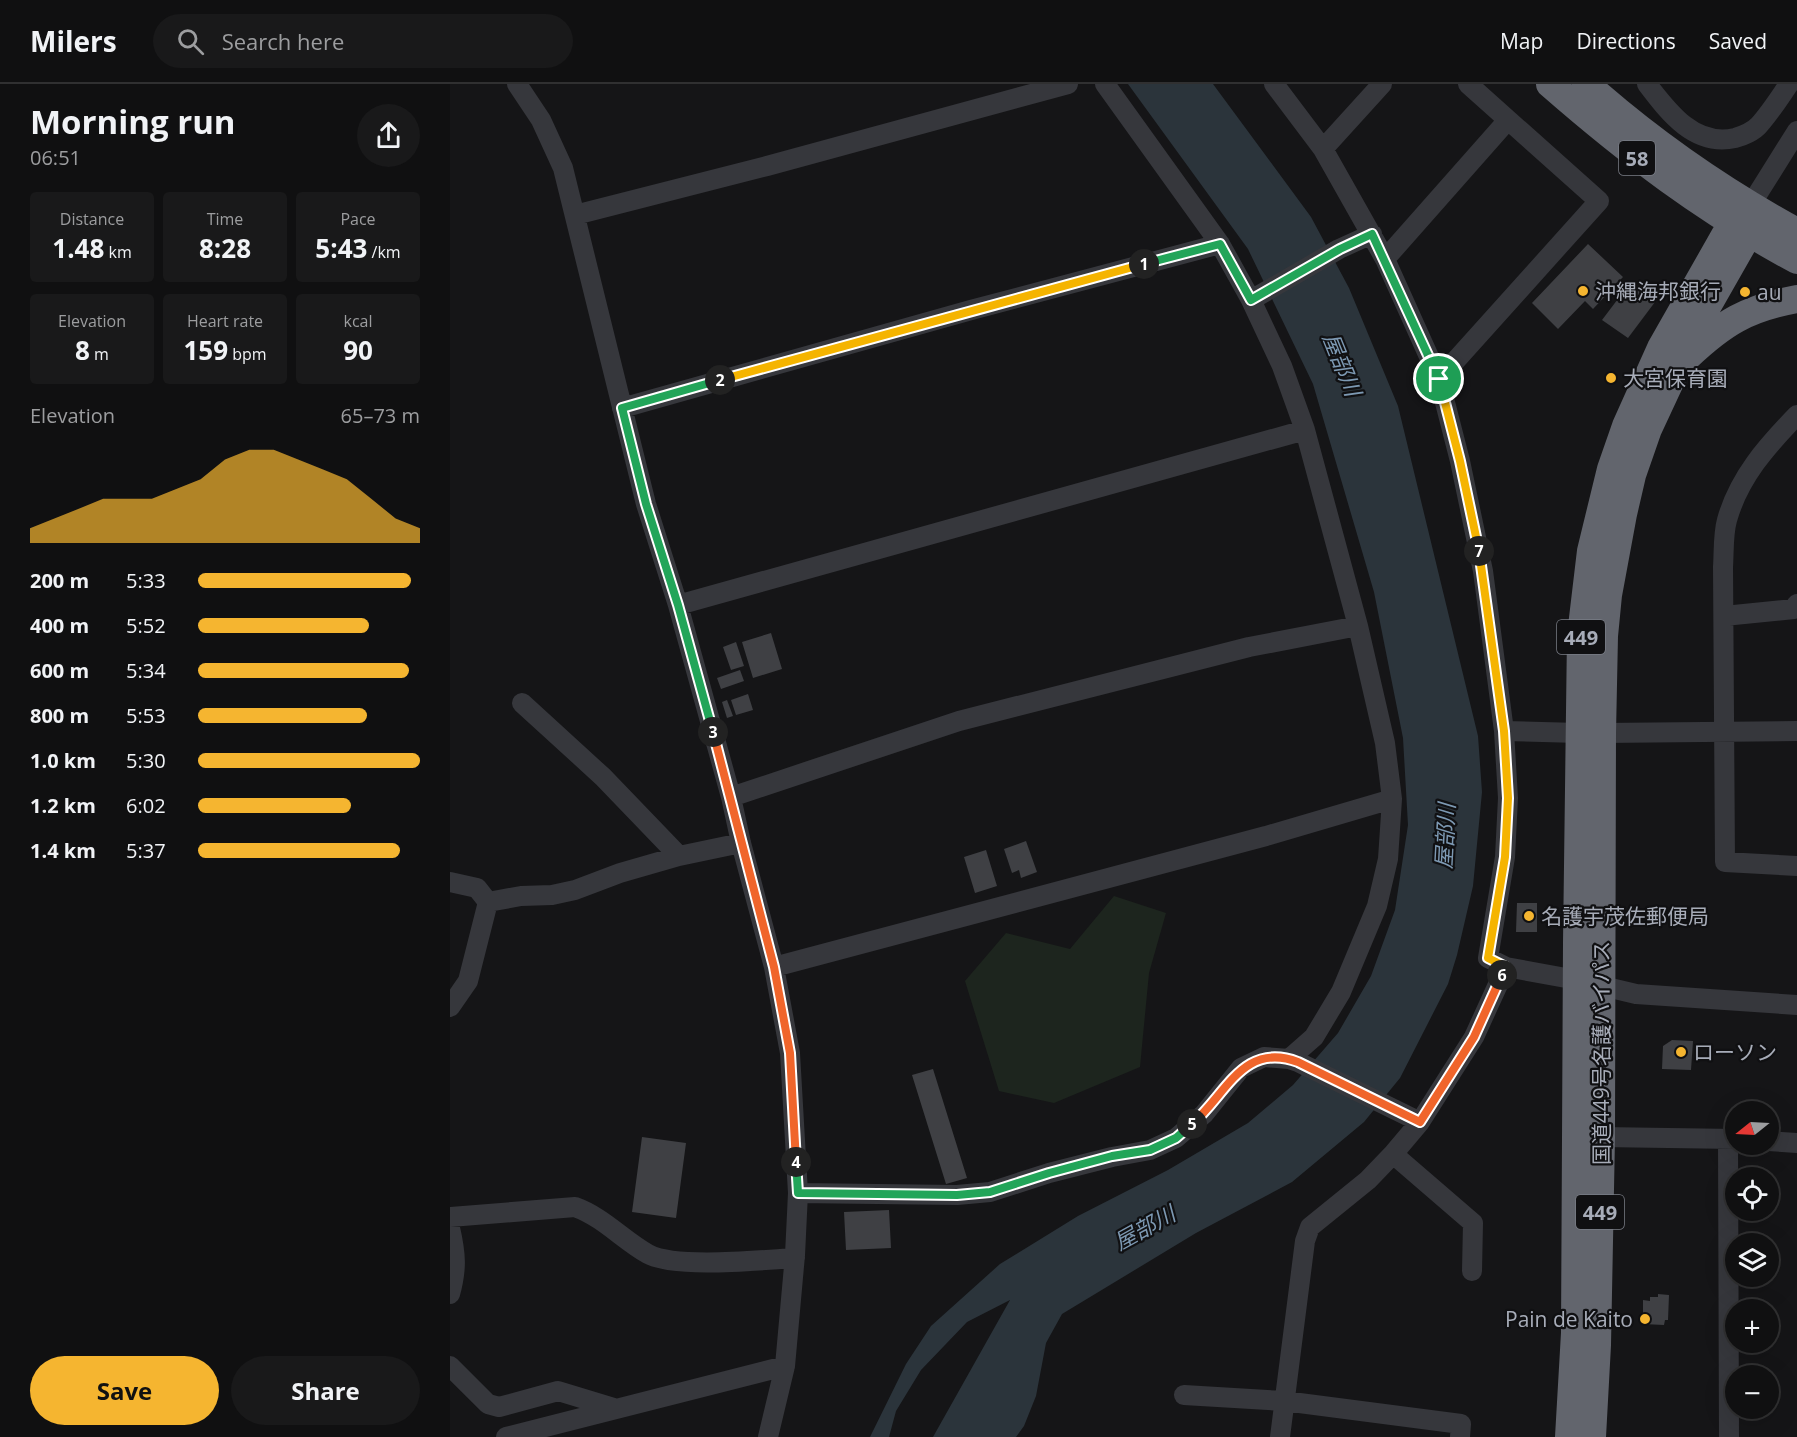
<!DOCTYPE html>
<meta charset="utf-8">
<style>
:root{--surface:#101011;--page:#19191a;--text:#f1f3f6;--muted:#9c9d9f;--line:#303031;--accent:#f5b530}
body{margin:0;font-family:"Open Sans","Noto Sans JP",sans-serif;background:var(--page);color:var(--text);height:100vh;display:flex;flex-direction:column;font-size:22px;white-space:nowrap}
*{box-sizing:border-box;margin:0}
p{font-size:20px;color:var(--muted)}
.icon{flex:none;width:33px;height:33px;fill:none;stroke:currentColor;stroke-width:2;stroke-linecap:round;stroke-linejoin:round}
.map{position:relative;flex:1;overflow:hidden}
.drawer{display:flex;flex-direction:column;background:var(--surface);width:450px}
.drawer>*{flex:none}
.needle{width:39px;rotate:252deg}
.tools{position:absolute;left:1275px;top:1017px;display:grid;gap:12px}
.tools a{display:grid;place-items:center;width:54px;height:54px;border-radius:50%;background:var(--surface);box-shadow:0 6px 24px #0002,0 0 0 2px var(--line);font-size:30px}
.pin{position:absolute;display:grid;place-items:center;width:51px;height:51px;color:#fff;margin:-26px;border:3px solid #fff;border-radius:50%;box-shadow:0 2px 6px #0007}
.km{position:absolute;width:30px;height:30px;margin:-15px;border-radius:50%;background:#222;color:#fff;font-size:16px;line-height:30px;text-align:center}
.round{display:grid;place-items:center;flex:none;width:63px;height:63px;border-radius:32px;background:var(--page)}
.head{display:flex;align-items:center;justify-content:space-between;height:102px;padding:0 30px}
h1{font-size:33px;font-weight:700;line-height:45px}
.figures{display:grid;grid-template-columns:repeat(3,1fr);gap:9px;height:102px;padding:6px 30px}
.figures div{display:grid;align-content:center;border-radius:6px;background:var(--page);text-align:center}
.figures b{font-size:26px;font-weight:700}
.figures small{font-size:16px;font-weight:400}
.figures p{font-size:16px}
.chart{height:168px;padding:12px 30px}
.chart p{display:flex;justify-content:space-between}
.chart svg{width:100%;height:108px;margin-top:6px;fill:var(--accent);opacity:.7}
.button{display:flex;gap:12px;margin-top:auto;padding:12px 30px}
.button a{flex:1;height:69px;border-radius:36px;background:var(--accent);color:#111;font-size:24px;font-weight:700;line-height:69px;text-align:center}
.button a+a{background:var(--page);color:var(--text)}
ul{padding:0 30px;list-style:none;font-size:20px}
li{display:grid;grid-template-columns:96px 72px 1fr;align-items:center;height:45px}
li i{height:15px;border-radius:8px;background:var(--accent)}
header{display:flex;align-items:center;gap:36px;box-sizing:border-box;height:84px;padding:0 30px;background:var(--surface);border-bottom:2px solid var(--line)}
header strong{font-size:28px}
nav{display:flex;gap:33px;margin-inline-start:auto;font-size:21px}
.search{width:420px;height:54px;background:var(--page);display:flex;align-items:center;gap:15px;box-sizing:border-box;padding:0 21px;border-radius:33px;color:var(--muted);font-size:22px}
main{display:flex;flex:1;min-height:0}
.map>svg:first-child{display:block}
.green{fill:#1d251e}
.water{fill:#2b343b}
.building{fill:#3f4044}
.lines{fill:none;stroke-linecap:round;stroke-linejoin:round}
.minor{stroke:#36373c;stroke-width:20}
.highway{stroke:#62656d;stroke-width:28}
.split-1-casing{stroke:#fff;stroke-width:12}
.split-2-casing{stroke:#fff;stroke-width:12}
.split-3-casing{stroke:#fff;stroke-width:12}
.split-4-casing{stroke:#fff;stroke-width:12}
.split-5-casing{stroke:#fff;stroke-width:12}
.split-6-casing{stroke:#fff;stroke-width:12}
.split-7-casing{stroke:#fff;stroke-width:12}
.split-8-casing{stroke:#fff;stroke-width:12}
.split-1{stroke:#22a559;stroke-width:8}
.split-2{stroke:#f5b400;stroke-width:8}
.split-3{stroke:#22a559;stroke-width:8}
.split-4{stroke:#f0652b;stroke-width:8}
.split-5{stroke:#22a559;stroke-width:8}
.split-6{stroke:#f0652b;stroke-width:8}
.split-7{stroke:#f5b400;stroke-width:8}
.split-8{stroke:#f5b400;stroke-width:8}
.poi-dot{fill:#f5b530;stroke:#101012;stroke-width:2}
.labels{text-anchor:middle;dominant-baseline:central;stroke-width:4.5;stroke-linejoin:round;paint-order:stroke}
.shield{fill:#101012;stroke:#7a7d86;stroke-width:1.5}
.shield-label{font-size:20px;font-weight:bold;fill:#a7acb8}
.poi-label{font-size:21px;fill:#a7acb8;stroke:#101012;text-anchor:start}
.street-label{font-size:21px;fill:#a7acb8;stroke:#101012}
.water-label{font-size:22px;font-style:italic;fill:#7d99b3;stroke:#101012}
</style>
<header>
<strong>Milers</strong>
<div class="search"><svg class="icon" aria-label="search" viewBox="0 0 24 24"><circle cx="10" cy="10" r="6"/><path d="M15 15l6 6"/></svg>Search here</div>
<nav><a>Map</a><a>Directions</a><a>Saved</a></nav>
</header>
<main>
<section class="drawer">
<div class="head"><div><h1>Morning run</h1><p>06:51</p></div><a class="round"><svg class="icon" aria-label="share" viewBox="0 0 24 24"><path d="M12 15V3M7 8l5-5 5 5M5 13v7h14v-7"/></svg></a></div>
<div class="figures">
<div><p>Distance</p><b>1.48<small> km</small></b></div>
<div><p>Time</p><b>8:28</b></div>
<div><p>Pace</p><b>5:43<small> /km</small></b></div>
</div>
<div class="figures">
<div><p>Elevation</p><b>8<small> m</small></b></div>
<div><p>Heart rate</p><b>159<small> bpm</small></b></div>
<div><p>kcal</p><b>90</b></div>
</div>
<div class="chart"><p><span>Elevation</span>65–73 m</p>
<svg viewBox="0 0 160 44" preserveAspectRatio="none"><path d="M0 44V38L10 34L20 30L30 26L40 26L50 26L60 22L70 18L80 10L90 6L100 6L110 10L120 14L130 18L140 26L150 34L160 38V44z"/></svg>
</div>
<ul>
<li><b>200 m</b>5:33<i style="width:96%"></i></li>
<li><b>400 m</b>5:52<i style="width:77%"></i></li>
<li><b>600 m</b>5:34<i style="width:95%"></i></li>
<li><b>800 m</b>5:53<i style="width:76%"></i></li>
<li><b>1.0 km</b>5:30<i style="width:100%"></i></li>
<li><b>1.2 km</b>6:02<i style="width:69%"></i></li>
<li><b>1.4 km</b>5:37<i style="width:91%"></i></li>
</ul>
<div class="button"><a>Save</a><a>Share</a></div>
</section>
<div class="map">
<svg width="1347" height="1353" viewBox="0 0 1347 1353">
<rect width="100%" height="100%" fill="#151517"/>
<path class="green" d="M664,812L716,829L699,889L690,983L604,1019L549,1007L515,897L556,849L620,865Z"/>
<path class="water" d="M678,0H763L861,133L899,204L948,322L1028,652L1032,708L1023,802L1007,871L998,900L950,994L914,1038L842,1098L746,1149L612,1230L596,1259L586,1312L574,1342L566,1353H483L560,1216L517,1238L471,1286L446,1327L439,1353H420L456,1280L481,1242L550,1180L628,1132L718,1086L798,1039L843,1001L888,949L921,892L945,826L958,741L953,654L924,508L863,300L798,165Z"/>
<path class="building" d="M1138,160L1173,193L1143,225L1135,217L1108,245L1082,219Z
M1180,199L1205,218L1178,254L1152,236Z
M321,549L332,585L303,594L292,558Z
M286,558L294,582L281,586L273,563Z
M290,586L294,597L271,605L267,594Z
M298,610L303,626L286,631L281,616Z
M277,616L283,632L277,634L272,618Z
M576,757L587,788L571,794L569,786L562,789L554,765Z
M536,766L547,802L525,809L514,773Z
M1067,819H1087V848H1066Z
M1222,956L1243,957L1241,986L1212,985L1213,962Z
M483,985L517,1094L496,1100L462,991Z
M192,1053L236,1059L226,1134L182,1128Z
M439,1126L441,1164L396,1166L394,1128Z
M1208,1210L1219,1211L1218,1236H1215L1214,1241L1193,1240V1216L1200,1217V1213H1208Z"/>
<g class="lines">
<path class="minor" d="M67,0L91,36L113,84L196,420L228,521L281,713L291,759L324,883L340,969L348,1109L345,1171L335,1282L318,1353
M655,0L770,160L801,216L832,282L855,346L908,542L935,659L942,715L938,775L927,822L891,908L864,953L839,975
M824,0L873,65L935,175L989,295L1010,377L1033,487L1054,647L1058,714L1055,773L1038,874L1056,883L1127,896L1186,910L1347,921
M1197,0C1219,29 1245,63 1285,54C1293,52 1304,47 1309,41C1320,29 1330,13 1339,0
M873,65L932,0
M1300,122L1347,47
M125,131L317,82L618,0
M935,175L1057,37
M801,216L889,165L922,150
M989,295L1149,117L1018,0
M172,324L521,226L770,160
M1347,331C1317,362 1289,393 1277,436C1273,450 1274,468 1273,483L1275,778L1347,782
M228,521L855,346
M1274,532L1344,525L1347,520
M72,619L153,693L229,772
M1054,647L1129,649
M1152,649L1347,647
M281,713L509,637L799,563L908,542
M0,798L27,804L38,818
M38,818L71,812L102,811L125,806L170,789L229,772L291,759
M324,883L816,752L942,715
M0,923L18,897L38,818
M1151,1053L1286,1055
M1278,1055L1279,1353
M1318,1057L1347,1059
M943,1070L1023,1139L1022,1187
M348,1109L507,1111L540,1108L599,1089L662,1073L700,1066L726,1054L754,1030L791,984L814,973L839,975L848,978L970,1038
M0,1133L125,1123C153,1133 173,1156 198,1170C226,1185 311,1176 345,1174
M0,1144C6,1170 7,1185 0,1210
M0,1282L38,1320L49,1323L108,1307L164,1324
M734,1311L834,1317L1011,1340L1010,1353
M56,1353L335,1282
M830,1353L855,1157L860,1143L918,1096L943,1070L970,1038L1024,953L1056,883"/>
<path class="highway" d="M1100,0C1179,69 1254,126 1347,176
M1136,0C1200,57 1272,107 1347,148
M1237,273C1273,239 1297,224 1347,215
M1119,1353L1125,1249L1127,859L1131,551L1141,467L1161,385L1176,342L1211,264L1282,139L1300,122
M1142,1353L1147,1261L1151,1053L1152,649L1154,552L1158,511L1173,430L1182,391L1198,345L1246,242L1299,149L1300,122"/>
</g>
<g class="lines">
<g class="split-1-casing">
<path id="split-1" d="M694,180L770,160L801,216L890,165L922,150L989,295"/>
</g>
<g class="split-2-casing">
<path id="split-2" d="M270,296L694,180"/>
</g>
<g class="split-3-casing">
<path id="split-3" d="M263,648L228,521L196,420L172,324L270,296"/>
</g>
<g class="split-4-casing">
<path id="split-4" d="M263,648L324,883L340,969L346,1078"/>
</g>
<g class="split-5-casing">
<path id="split-5" d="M346,1078L348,1109L507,1111L540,1108L599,1089L662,1072L700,1066L726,1054L742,1040"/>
</g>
<g class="split-6-casing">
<path id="split-6" d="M742,1040C776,1011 793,957 848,978L970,1038L1024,953L1052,891"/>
</g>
<g class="split-7-casing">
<path id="split-7" d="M1029,467L1054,647L1058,714L1055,773L1038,874L1056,883L1052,891"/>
</g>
<g class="split-8-casing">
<path id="split-8" d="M989,295L1010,377L1029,467"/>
</g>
<use href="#split-1" class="split-1"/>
<use href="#split-2" class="split-2"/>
<use href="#split-3" class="split-3"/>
<use href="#split-4" class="split-4"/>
<use href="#split-5" class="split-5"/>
<use href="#split-6" class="split-6"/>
<use href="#split-7" class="split-7"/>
<use href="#split-8" class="split-8"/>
</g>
<g class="poi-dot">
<circle cx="1133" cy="207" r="6"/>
<circle cx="1295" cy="208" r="6"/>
<circle cx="1161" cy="294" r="6"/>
<circle cx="1079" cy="832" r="6"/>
<circle cx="1231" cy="968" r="6"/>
<circle cx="1195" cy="1235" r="6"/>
</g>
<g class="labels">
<g class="shield">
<rect x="1169" y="57" width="36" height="34" rx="4.5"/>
<rect x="1107" y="536" width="48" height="34" rx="4.5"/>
<rect x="1126" y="1111" width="48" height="34" rx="4.5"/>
</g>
<g class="shield-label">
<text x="1187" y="74">58</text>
<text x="1131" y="553">449</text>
<text x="1150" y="1128">449</text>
</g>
<g class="poi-label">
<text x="1145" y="207">沖縄海邦銀行</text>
<text x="1307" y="208">au</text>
<text x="1173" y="294">大宮保育園</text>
<text x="1091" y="832">名護宇茂佐郵便局</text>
<text x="1243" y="968">ローソン</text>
<text x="1183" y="1235" text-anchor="end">Pain de Kaito</text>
</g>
<g class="street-label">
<text transform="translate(1151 969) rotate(-90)">国道449号名護バイパス</text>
</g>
<g class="water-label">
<text transform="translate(893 280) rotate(68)">屋部川</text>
<text transform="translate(994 752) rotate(-87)">屋部川</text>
<text transform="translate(694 1143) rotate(-29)">屋部川</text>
</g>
</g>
</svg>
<div class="tools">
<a><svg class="needle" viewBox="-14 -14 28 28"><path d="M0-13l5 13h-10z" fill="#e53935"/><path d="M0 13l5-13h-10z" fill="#9c9d9f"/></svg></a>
<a><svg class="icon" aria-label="locate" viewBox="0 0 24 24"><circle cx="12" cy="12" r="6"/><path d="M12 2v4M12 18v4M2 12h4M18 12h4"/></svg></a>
<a><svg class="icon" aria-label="layers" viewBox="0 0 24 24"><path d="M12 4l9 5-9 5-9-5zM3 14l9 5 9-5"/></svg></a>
<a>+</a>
<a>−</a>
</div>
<div class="pin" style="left:989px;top:295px;background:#1e9e55"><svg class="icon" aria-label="arrive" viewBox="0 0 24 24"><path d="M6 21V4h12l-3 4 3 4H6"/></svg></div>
<b class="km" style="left:694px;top:180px">1</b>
<b class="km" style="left:270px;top:296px">2</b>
<b class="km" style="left:263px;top:648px">3</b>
<b class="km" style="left:346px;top:1078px">4</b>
<b class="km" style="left:742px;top:1040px">5</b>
<b class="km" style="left:1052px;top:891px">6</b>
<b class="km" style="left:1029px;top:467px">7</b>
</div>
</main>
